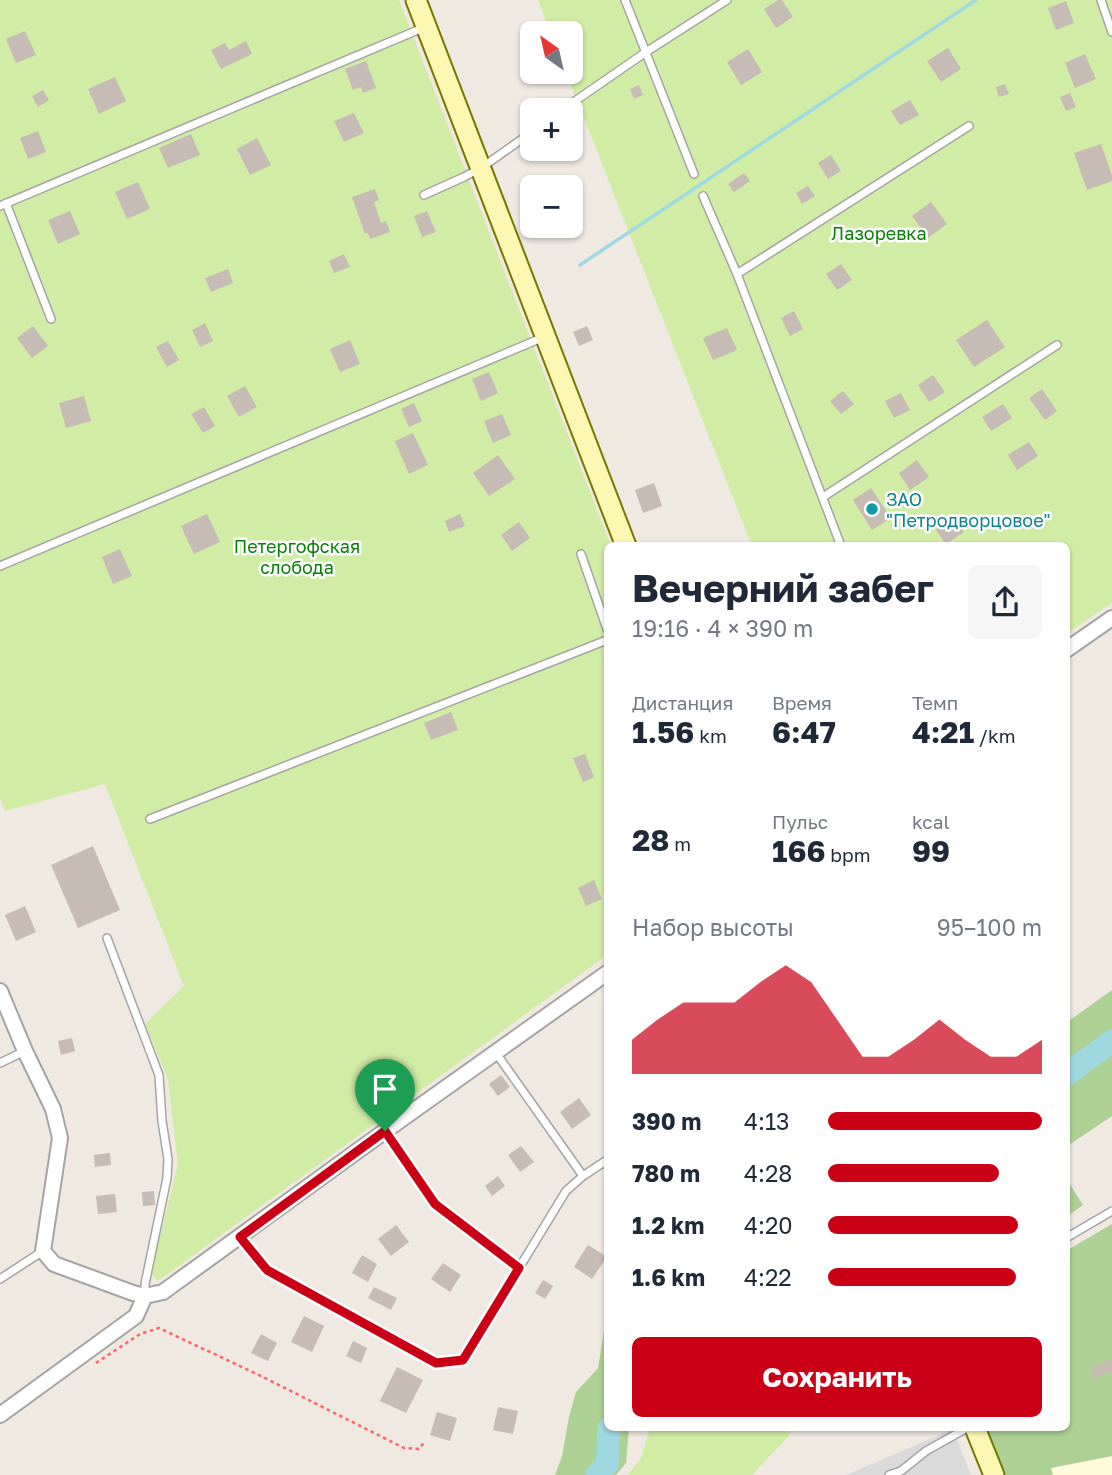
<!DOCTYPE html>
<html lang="ru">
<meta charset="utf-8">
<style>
:root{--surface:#fff;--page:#f6f6f7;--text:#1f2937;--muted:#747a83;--accent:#ca0017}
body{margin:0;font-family:"Golos Text",sans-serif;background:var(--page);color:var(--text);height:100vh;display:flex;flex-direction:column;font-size:26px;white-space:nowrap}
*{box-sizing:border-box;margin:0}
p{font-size:23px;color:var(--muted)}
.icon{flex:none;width:38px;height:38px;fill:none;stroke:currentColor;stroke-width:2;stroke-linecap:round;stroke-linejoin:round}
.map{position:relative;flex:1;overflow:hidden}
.details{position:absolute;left:604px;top:542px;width:466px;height:889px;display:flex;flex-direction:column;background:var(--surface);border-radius:10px;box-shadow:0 2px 5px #0004}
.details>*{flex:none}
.needle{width:46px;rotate:326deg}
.fabs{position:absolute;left:520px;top:21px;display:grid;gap:14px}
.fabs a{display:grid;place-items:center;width:63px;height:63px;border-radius:10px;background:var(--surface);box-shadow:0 2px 5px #0004;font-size:35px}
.pin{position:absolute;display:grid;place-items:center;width:60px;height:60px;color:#fff;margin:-72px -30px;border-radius:50% 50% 50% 0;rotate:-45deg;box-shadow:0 0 7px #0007}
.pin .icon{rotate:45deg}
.round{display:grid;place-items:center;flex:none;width:74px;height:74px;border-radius:10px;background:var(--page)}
.summary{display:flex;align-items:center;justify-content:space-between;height:119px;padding:0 28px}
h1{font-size:38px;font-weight:700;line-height:52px}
.stats{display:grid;grid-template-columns:repeat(3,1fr);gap:10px;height:119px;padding:7px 28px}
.stats div{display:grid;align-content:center}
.stats b{font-size:30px;font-weight:700}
.stats small{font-size:19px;font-weight:400}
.stats p{font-size:19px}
.chart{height:196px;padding:14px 28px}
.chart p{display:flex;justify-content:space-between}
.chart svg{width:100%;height:126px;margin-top:7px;fill:var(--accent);opacity:.7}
.primary-button{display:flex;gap:14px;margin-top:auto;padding:14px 28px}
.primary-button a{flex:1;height:80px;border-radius:10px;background:var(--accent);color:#fff;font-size:28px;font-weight:700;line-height:80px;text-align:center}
ul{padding:0 28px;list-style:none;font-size:23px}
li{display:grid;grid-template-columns:112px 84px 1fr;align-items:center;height:52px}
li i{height:18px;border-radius:9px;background:var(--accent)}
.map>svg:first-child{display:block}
.residential{fill:#dbdada}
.education{fill:#fffbdb}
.grass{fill:#d0eca5}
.forest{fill:#add095}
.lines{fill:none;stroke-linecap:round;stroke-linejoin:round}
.stream{stroke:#a0d8df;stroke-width:3.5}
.river{stroke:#a0d8df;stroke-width:23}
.building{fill:#c7bbb5}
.lane-casing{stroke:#a4a4a4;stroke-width:10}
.street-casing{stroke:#a4a4a4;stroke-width:18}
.secondary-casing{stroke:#787700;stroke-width:23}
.path{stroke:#ff6365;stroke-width:2.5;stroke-dasharray:3.5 3.5;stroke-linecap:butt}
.lane{stroke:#fff;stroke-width:7}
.street{stroke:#fff;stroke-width:14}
.secondary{stroke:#fcf8b3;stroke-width:19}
.route-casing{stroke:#fff;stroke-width:14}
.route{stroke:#ca0017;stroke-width:9}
.culture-dot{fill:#0f9aa8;stroke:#fff;stroke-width:2.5}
.labels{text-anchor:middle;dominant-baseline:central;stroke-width:5;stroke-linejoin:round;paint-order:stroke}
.park-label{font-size:18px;fill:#0a7f06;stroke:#fff}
.culture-label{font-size:18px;fill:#0d838f;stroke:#fff;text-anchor:start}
</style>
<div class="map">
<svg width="1112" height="1475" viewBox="0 0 1112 1475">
<rect width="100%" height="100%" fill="#efe9e2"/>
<path class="residential" d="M953,1429L971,1475H846Z"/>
<path class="education" d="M1112,1456V1475H1053L1050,1468Z"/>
<path class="grass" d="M0,0H399L611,546H607V955L158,1281L151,1273L178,1164L168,1079L145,1024L184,986L105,784L5,811L0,798Z
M538,0H1112V603L1066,634V546H752L566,72H570V33H551Z
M650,1428H792L788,1437L752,1475H628L641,1458Z"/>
<path class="forest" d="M1112,990V1116L1066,1147V1023Z
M1066,1178L1083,1205L1066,1217Z
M1112,1224V1456L1051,1468L1053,1475H1004L986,1428H1066V1251Z
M607,1319V1428H629L626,1463L616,1475H555L562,1456L569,1417L576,1392L598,1368L605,1324Z"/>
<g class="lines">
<path class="stream" d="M580,265L976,0"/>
<path class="river" d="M1066,1075L1112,1041
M597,1475L607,1465L609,1428"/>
</g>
<path class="building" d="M778,0H782L793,17L776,28L764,9Z
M1066,1L1074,23L1056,30L1048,8Z
M25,31L36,55L16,63L6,39Z
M246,41L252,54L221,69L211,50L225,43L229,50Z
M948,48L961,69L941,82L927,61Z
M748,49L762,72L741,85L727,62Z
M1085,54L1096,79L1075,88L1065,63Z
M366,61L376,88L363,93L361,87L353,90L345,69Z
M115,77L126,101L99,114L88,89Z
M1005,84L1009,94L999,97L996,87Z
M639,85L643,95L634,99L630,89Z
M43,90L49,100L38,107L32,96Z
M1070,93L1076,107L1066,111L1060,97Z
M910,100L919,115L900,125L891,111Z
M354,113L364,133L344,142L334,121Z
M38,131L46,152L28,159L20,138Z
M191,134L200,155L168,168L159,148Z
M257,138L271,165L250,175L237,149Z
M1101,144L1112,175V181L1087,190L1074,153Z
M831,155L841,171L828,179L818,163Z
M744,173L750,181L734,192L728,184Z
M138,182L150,209L127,219L115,192Z
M808,186L815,196L802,204L796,193Z
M375,189L379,200L374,202L381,223L386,221L390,232L370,239L368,233L365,234L352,197Z
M931,202L947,224L928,238L912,216Z
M70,211L80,234L58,244L48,220Z
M427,211L436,232L422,237L414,216Z
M344,254L350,267L334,273L329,261Z
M841,264L852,280L837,290L826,274Z
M228,269L233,283L211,292L205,278Z
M794,311L803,329L790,336L781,318Z
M987,320L1005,347L974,367L956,340Z
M205,323L213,341L200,347L192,330Z
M33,326L48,346L32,358L17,338Z
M587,326L593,340L579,346L573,332Z
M727,328L737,350L713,360L703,338Z
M350,340L360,364L340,372L330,349Z
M168,341L179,360L167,367L156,347Z
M489,372L498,393L481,401L472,379Z
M933,375L945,392L929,402L918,385Z
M245,386L257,407L239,417L227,396Z
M1042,389L1057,411L1045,420L1029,398Z
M843,391L854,404L841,414L830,401Z
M901,393L910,410L894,418L885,401Z
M84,396L91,421L66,428L59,403Z
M414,403L422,421L409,427L401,409Z
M1003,404L1012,418L991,431L982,417Z
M204,407L215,426L203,433L191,414Z
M502,414L511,435L493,443L484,421Z
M413,433L428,465L409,474L395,441Z
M1029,442L1038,456L1017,470L1008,455Z
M498,455L515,479L489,496L473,473Z
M917,460L929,477L910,490L899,473Z
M654,483L662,506L643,513L635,490Z
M871,488L891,518L872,530L853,500Z
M207,514L220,542L194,554L181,526Z
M460,514L465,526L449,532L445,521Z
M954,517L964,532L946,544L936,530Z
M519,522L530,538L512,551L501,535Z
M120,549L132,576L113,584L102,557Z
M451,712L458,730L431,740L424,723Z
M585,754L594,777L583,782L573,758Z
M93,846L120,910L78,928L51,865Z
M594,880L602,899L586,906L578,888Z
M25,906L36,932L16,941L5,915Z
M72,1038L75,1051L61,1055L58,1041Z
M501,1075L510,1087L498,1096L489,1084Z
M579,1098L591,1115L572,1129L560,1112Z
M521,1146L534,1162L520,1172L508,1155Z
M110,1153L111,1165L95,1167L94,1155Z
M498,1176L505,1186L492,1196L485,1186Z
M154,1191L155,1205L143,1206L142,1192Z
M115,1194L117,1212L98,1214L96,1196Z
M396,1225L409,1242L391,1256L378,1239Z
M588,1245L607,1257L592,1279L574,1267Z
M362,1255L377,1264L368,1282L352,1273Z
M443,1263L461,1275L450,1292L431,1279Z
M543,1280L553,1286L545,1299L535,1293Z
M374,1287L397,1298L391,1310L368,1298Z
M304,1316L324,1326L312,1352L291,1342Z
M261,1334L277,1343L268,1361L251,1353Z
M353,1341L367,1348L361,1363L346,1356Z
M1112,1359V1371L1094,1379L1090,1368Z
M397,1367L423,1380L406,1413L380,1401Z
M498,1407L518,1411L513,1434L493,1430Z
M437,1412L457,1418L450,1441L430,1435Z"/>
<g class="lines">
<g class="lane-casing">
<path id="lane" d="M625,0L694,174
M1101,0L1112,32
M562,110L646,52L727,0
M424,195L464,177L481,168L532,132
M703,196L737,274L841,546
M6,203L51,319
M0,206L425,27
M737,274L969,126
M823,497L1057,345
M581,554L607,629
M0,566L544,337
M150,819L607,640
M107,938L159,1075L162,1121L168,1159L167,1178L145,1284V1295
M496,1053L583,1176
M0,1063L25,1051
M385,1131L435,1204L519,1268
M240,1237L267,1270L436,1363L463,1360L566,1191L583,1176L607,1160
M1066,1238L1112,1211
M0,1279L43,1251
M889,1475L901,1471L926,1451L967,1428"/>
</g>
<g class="street-casing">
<path id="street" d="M1066,650L1112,618
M0,991L25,1051L53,1109L60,1138L43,1251L54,1264L133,1293L145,1296
M0,1415L136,1316L145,1296L163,1292L385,1131L607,973"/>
</g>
<g class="secondary-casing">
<path id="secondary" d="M416,0L626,546
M975,1428L994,1475"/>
</g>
<path class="path" d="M96,1363L140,1334L159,1328L263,1377L404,1448L419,1449L425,1441"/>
<use href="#lane" class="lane"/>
<use href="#street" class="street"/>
<use href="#secondary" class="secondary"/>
</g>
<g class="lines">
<g class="route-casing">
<path id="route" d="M385,1131L435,1204L519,1268L463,1360L436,1363L267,1270L240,1237Z"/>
</g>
<use href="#route" class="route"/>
</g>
<circle class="culture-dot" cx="872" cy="509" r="7"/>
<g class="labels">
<g class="park-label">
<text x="879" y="233">Лазоревка</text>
<text x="297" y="546">Петергофская<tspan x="297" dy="21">слобода</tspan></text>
</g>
<g class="culture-label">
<text x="886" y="499">ЗАО<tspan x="886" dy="21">"Петродворцовое"</tspan></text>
</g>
</g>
</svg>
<div class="fabs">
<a><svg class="needle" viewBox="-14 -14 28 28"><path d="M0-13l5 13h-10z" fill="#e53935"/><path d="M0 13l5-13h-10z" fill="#747a83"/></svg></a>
<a>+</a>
<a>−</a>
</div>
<div class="pin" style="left:385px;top:1131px;background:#1e9e55"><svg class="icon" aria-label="arrive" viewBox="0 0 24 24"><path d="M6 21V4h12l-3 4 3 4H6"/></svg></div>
<section class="details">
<div class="summary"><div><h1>Вечерний забег</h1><p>19:16 · 4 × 390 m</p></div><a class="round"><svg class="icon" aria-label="share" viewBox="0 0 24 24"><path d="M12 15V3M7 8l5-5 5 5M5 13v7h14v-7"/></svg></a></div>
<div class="stats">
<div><p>Дистанция</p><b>1.56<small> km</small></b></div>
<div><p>Время</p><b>6:47</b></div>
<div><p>Темп</p><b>4:21<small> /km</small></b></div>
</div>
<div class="stats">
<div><b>28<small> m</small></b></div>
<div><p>Пульс</p><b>166<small> bpm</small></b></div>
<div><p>kcal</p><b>99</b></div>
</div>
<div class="chart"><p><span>Набор высоты</span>95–100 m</p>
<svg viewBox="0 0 160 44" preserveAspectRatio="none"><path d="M0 44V32L10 25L20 19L30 19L40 19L50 12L60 6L70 12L80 25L90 38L100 38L110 32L120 25L130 32L140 38L150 38L160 32V44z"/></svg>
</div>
<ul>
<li><b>390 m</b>4:13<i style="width:100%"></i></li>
<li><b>780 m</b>4:28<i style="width:80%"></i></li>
<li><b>1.2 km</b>4:20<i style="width:89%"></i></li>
<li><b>1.6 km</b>4:22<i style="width:88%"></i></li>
</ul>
<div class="primary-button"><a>Сохранить</a></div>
</section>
</div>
